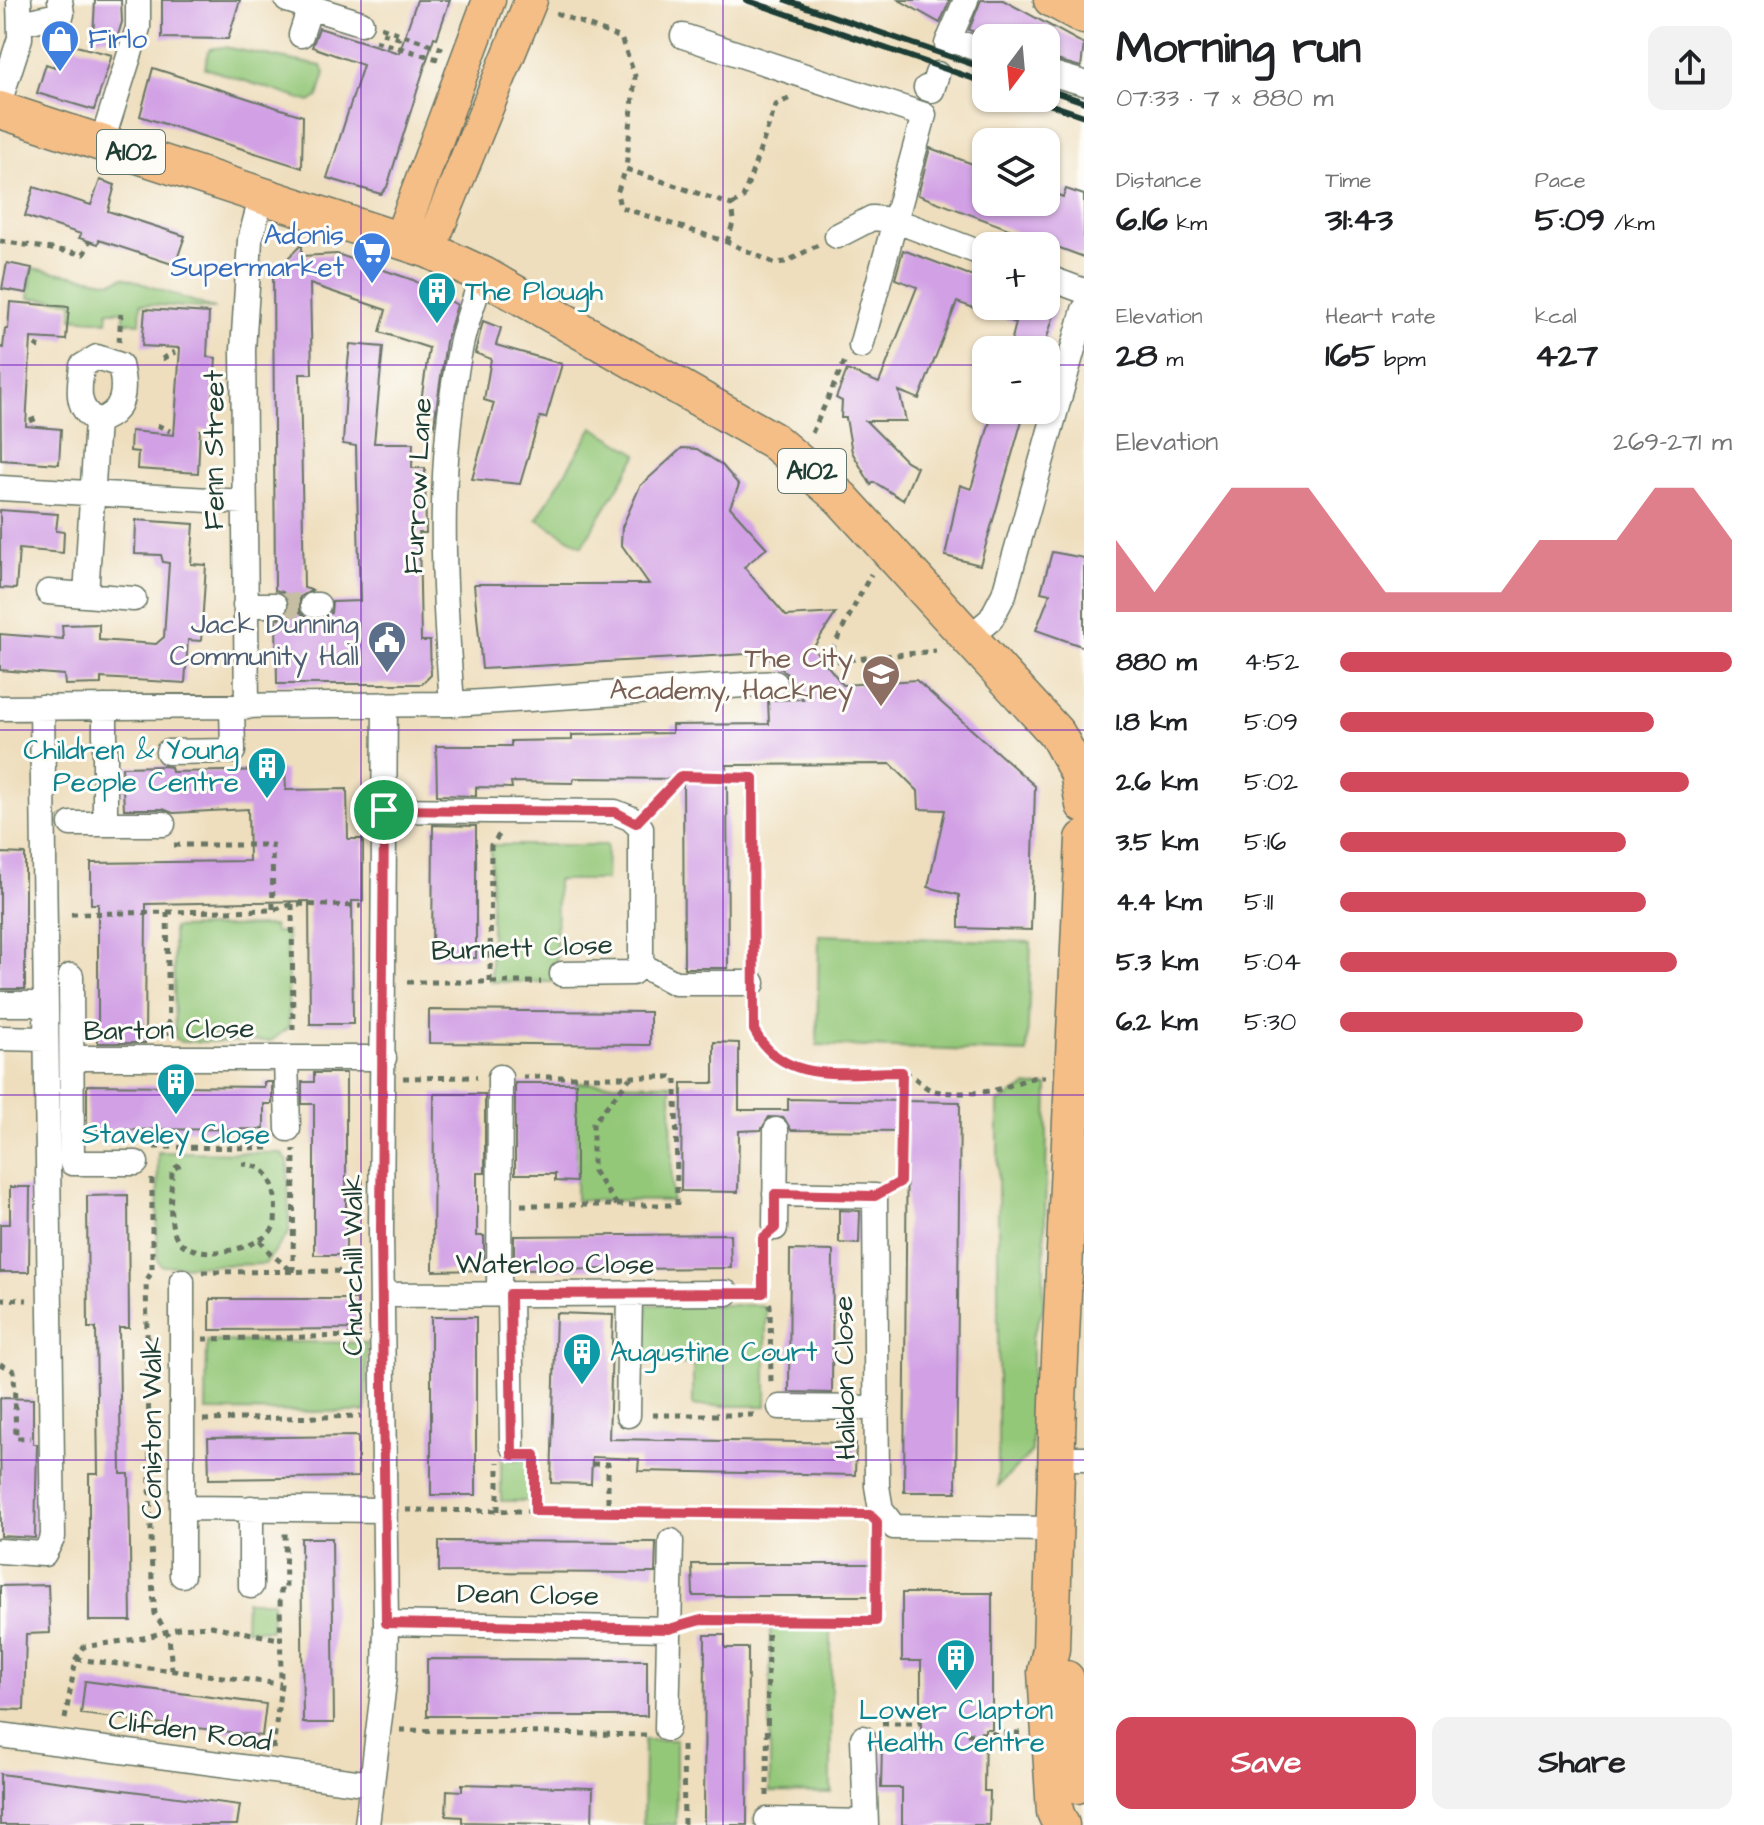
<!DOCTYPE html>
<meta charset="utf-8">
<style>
:root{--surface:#fff;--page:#f2f2f2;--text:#202124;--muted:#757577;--accent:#d1495b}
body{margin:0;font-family:"Architects Daughter",sans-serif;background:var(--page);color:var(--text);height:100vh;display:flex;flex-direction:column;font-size:30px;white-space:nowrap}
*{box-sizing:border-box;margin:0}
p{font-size:26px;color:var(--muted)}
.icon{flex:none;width:44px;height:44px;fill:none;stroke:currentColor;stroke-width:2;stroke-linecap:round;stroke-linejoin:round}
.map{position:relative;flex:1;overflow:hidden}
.panel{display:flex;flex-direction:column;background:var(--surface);width:680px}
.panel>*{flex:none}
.needle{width:52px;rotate:196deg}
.tools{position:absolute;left:972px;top:24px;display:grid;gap:16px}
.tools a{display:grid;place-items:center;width:88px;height:88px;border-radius:16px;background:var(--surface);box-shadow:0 2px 6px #0004;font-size:40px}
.pin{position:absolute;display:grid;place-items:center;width:68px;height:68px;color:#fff;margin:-34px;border:4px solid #fff;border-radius:50%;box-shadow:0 2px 8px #0007}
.round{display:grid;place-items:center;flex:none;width:84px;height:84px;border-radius:16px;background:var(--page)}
.overview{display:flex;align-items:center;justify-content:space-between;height:136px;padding:0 32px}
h1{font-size:44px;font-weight:700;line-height:60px}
.figures{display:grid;grid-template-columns:repeat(3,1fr);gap:12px;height:136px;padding:8px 32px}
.figures div{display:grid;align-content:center}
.figures b{font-size:34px;font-weight:700}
.figures small{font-size:22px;font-weight:400}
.figures p{font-size:22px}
.chart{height:224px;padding:16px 32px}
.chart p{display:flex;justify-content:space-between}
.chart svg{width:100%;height:144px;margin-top:8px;fill:var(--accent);opacity:.7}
.cta{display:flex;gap:16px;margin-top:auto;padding:16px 32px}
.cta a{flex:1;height:92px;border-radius:16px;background:var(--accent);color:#fff;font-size:32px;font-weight:700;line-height:92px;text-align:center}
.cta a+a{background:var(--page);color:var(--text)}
ul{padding:0 32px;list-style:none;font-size:26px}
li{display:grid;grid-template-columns:128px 96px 1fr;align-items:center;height:60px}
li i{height:20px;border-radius:10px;background:var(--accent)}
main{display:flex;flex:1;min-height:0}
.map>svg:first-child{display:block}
.green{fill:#94c879;stroke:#5a8256;stroke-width:2}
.building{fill:#d2a1e5}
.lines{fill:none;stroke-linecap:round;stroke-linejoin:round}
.minor-tunnel{stroke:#c5bea2;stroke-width:24;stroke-dasharray:24 12;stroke-linecap:butt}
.minor-casing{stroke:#677564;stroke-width:27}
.major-casing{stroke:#677564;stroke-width:35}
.highway-casing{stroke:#677564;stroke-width:39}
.path{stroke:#677564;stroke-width:5;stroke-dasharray:6 6;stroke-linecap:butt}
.minor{stroke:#fff;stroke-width:24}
.major{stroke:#f6be87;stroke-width:32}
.highway{stroke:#f6be87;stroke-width:36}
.rail{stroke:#1f3d34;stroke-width:6}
.route-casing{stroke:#fff;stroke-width:16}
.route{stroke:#d1495b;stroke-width:10}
.grid{fill:none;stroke:#7b2cbf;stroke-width:2;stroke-opacity:0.55}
.labels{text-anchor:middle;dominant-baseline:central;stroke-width:6;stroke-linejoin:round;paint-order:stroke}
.shield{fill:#fdfcf7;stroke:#62766e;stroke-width:2}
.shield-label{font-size:26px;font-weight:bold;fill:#1f3d34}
.shop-label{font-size:28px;fill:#366cbe;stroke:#fdfcf7;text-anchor:start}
.culture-label{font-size:28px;fill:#0d838f;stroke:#fdfcf7;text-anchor:start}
.street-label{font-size:28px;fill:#1f3d34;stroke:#fdfcf7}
.service-label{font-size:28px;fill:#4e5e75;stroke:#fdfcf7;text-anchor:end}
.education-label{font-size:28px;fill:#785e54;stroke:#fdfcf7;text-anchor:end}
</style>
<main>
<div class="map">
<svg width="1084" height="1825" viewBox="0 0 1084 1825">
<rect width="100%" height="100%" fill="#fdfcf7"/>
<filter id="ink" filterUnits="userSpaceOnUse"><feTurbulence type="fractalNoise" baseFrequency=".0125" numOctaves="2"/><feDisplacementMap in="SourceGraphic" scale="16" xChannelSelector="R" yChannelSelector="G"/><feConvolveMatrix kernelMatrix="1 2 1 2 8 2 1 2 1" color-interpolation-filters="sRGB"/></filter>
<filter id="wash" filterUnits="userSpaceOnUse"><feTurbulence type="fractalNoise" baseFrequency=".006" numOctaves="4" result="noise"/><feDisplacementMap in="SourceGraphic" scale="32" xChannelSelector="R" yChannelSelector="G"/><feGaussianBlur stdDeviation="1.8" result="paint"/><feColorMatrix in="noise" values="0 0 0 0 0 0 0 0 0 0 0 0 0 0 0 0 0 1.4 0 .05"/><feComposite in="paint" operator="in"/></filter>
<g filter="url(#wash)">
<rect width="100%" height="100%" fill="#eedebd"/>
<path class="green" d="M224,47L321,66L325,73L318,97L310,102L205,68L209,49Z
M32,268L112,282L124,277L215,309L141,304L140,323L124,322V311H108L107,321L72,318L73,301L29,298Z
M593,427L638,454L582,546L537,519Z
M491,845H607L606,880H557L556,982H491Z
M273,926L274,932H287L289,1027L271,1041L181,1042L175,1038L173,928Z
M819,935L1031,942L1027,1053L817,1045Z
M576,1083L671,1084L672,1201L576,1200Z
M1028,1086H1048L1043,1308L1032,1338V1452L998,1486V1102Z
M158,1152L281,1153L288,1161L289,1233L265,1264L162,1266L157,1260Z
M640,1305H761L766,1310V1406H693V1364H640Z
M207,1341L367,1343L366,1412L206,1411Z
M501,1460H529V1501H501Z
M246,1601H273L271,1630L245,1629Z
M770,1626H831V1793L770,1792Z
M644,1740H676V1825H643Z"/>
<g id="blocks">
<path class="building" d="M95,0H121L122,22L117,38H93Z
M162,0H240L228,39L162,38Z
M417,0H450L437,38L434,37L387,187L381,194L327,178L363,65L312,47L319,28L399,53Z
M899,0H950L940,23Z
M981,0H1003L1084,44L1081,67L1046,57V38H991L969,30Z
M60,42L112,55L94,110L37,93L46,64L54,67Z
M153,68L303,116L302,168L140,116Z
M930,148L986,169V202H1050L1053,193L1063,197L1066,189L1084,195V257L918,195Z
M100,180L115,185L108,211L185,236L175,265L99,240L98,244L89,241L79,238L81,234L25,216L34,187L91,205Z
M302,244V256L337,254L413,280L457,305L446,342L434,424L418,421L429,348L380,332L386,310L310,284L312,374H300L304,588L312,590L300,597V612L306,618L319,620L331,613L332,602L360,601L356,446L343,444L347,373L350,344L383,347L374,443H413L412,468H425L426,533H419L421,641H430L431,675L422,684H277L276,620L288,613L290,604L283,592L275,590L273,273Z
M903,250L986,281V306L1056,309L1043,350H1009L1016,323L957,302L919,399L899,391L906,421H866L906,461L917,467L903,500L874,482L871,485L852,452L846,418H841L842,401L836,398L847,370L879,383L917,287L895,279Z
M7,263L32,268L27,293L2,289Z
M10,302L69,307L66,340L31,338L26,426L61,429L59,464L1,460L0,347L3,348L5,329H8Z
M145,309L209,313L207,357L216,358L211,430H200L198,473L137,469L138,452L130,451L131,431L174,435L180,348L142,346Z
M483,321L501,328L496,345L562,364L546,418L540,417L520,484L472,479L494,403L484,400L491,359L475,353Z
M993,410H1025L980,565L945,556L960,485L971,489Z
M682,448L697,449L722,465L739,485L730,507L767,548L744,567L786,616L836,613L813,648L843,685L916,680L1035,786L1031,930L959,928V895L928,887L945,810L919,809L918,791L891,764L727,765L728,968H684L683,779L574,778L573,783L511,782L512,788L476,787V796L437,795L436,746H511V741L572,740V735L672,733V725L769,724L768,700L803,699L787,674L765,653L482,669L474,584H649L621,544L622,527L640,486Z
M0,510L58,514L56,531L64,532L63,553L19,549L16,589L0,588Z
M136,520L194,524L191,564L206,565L201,641L188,640L185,683L101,678V684L65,685L64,675L0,670V634L63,639L62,625L99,624V640L156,644L164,637L169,563L163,562L161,555L135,554Z
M1052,552L1084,558V647L1036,630L1050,594L1041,592Z
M164,766L171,767L172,772L285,770L286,790L347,789L348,839H363V901H352L353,1024H310L309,901L146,904L145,1043H98V904H91V863L249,861L248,809L173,813L163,809H124L122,767Z
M433,825L476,826V958H432Z
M0,853L25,854V989H0Z
M429,1010L650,1012V1045L429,1043Z
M714,1042L739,1043V1110H788V1099L960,1102L956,1492H904L907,1131L791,1130L784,1118L769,1117L761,1130L739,1131L738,1192L681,1191L682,1083H714Z
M314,1073H346V1255H314V1104H302V1082H314Z
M264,1082H272V1104H264V1129L87,1130V1085L264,1087Z
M515,1083H576V1182L555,1181V1174H515Z
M434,1094H485V1173H477V1236H484V1270L433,1271Z
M10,1187H30L29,1272H0V1224H10Z
M128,1195L129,1328H119L121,1474H129L131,1621H89V1474H98L96,1328H88L87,1196Z
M839,1210L860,1211L859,1244L839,1243Z
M730,1234L731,1268L514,1270V1236Z
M790,1250L833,1251L832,1393L789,1392Z
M210,1299H357V1329L210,1330Z
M556,1313L613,1315L609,1439L856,1443L855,1475L638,1471L639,1459L592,1457L591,1484L551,1483Z
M431,1317H476V1495H431Z
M0,1398L33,1399V1444H37L35,1538L1,1536Z
M358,1436V1477L209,1479L208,1438Z
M301,1538H332L334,1723H303Z
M439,1541L656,1542L655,1573L439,1572Z
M692,1564H874V1596H693Z
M48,1585L50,1633L26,1634L24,1710L0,1709V1586Z
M902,1593H992V1729H985L984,1791H990L989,1825H902V1788H881L882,1745L921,1746V1661H902Z
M705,1635H725V1648H748L747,1825H704Z
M427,1659L647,1660V1716H427Z
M85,1681L266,1704L262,1736L81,1714Z
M0,1774L240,1805L237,1825H0Z
M462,1784L593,1788L592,1825L462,1822V1817L446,1816L447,1790L462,1791Z"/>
</g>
</g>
<g filter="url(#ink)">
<use href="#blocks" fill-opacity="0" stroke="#677564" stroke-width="2"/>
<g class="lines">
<path class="minor-tunnel" d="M275,605H313"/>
<g class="minor-casing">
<path id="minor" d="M287,0L361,23
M22,23L62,14L60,0
M301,35L310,7
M683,36L924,115L861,346
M949,39L986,52
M947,44L966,0
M1046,72L1084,83
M926,88L932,90L937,74
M0,100L20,38L19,0
M102,142L138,28V0
M837,236L872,218L894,220L986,255
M1046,277L1084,291
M97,357L120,365C126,390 125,413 97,421C75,408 79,389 82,366Z
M0,488L244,502
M48,592L134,599
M86,595L97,421
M245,605H275
M313,605H318
M970,637L991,619L1004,594L1084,310
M452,704C443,584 436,464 461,345C466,321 475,298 483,275
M247,707L243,350L250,240L262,195
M0,708L452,704L775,683
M168,752L233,751L232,707
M384,810L615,812L630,818L641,828V965L632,973L562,974
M71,824H163
M105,824V707
M641,965L675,983H753
M71,976L72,1163H136
M0,1004H45
M0,1038L45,1039
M72,1058H384
M286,1059L288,1129
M775,1194L875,1196L877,1486L881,1510L894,1527L1054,1529
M775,1228L776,1130
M182,1281V1575
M499,1294L500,1077
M510,1294L512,1445
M383,1295L727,1293
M780,1407L875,1408
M628,1415L630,1294
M1056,1458H1084
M182,1508L385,1510
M0,1551L44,1554L53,1537L42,707
M251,1586V1508
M386,1623L669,1629
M667,1729L671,1541
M0,1735L371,1784
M863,1738L866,1825
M767,1820L865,1822
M367,1825L385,1674L386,1623L381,1232L385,704"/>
</g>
<g class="major-casing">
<path id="major" d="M1050,0L1084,18
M399,241L489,0
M429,250L531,0"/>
</g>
<g class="highway-casing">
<path id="highway" d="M0,110L429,250L483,275L774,441L841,498L1057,734L1078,772L1084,805
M1066,1679L1078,1742L1077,1785
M1061,1825L1055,1812L1046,1672L1051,1649L1058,1402L1084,839"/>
</g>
<path class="path" d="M556,13L621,38L635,76L626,169
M381,27L443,49
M382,33L399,38L400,33
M375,41L438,59
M732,205L743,198L776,105L792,97
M0,241L84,254L89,241
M727,242L734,220L732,205L626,169L617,193L620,207L727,242L774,263L786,262L818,245
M119,342L121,314
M35,344L44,350
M162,359L175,352
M30,421L40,417
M157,425L170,431
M812,433L845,361
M826,661L871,574
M825,662L936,651
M652,806L681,776L753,778V959
M174,845H272L273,910
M292,904L293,1035
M167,912L169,1035
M71,914L273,910L292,904L361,906
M407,982H541
M490,982L491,845L500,834
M753,1005C755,1098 843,1063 903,1072C913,1074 920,1084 929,1089C942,1095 976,1093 991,1091C1009,1088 1026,1076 1045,1077
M403,1078L477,1077
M154,1147L272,1148
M180,1165L172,1170C172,1189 165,1230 182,1244C204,1261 263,1249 275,1225C276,1199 278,1165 242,1164
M152,1179V1272L146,1281L152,1582L155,1614L169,1636L172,1670
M895,1184L900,1182L902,1072
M521,1205H677L676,1077H523
M617,1205L593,1171V1123L630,1078
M260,1240L270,1253L292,1271
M202,1272L360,1271
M293,1272L294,1149
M750,1293H763V1247
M763,1293L770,1305L771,1386
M0,1299L27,1300
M203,1339L361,1336
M0,1364L14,1371L16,1438H30
M652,1415H758
M203,1420L361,1416
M592,1464H608V1512
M406,1510L860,1514
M535,1510V1456
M498,1511V1462
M691,1623L876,1621L877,1544
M76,1659L281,1684
M65,1719L76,1659L83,1647L143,1638L179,1628L211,1626L279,1639
M882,1723H921
M400,1730L646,1735
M967,1734L1020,1733
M683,1746L684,1825
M273,1749L281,1684L280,1591H286L285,1530
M767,1796L768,1620"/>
<use href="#minor" class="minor"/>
<use href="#major" class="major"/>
<use href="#highway" class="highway"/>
<path class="rail" d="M746,0L986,83
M786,0L986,69
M1046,89L1084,102
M1031,98L1084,116"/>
</g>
</g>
<g class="lines" filter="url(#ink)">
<g class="route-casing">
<path id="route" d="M681,776L753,778L754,1030C784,1087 847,1071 902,1072L900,1182L875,1196L775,1194V1228L763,1238V1293L510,1294L512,1455H535V1511L870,1515L877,1522L876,1621L701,1620L669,1629L386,1623L381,1232L384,810L615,812L636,823Z"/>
</g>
<use href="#route" class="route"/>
</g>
<path class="grid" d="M361,0V1825M723,0V1825M0,365H986M1046,365H1084M0,730H1084M0,1095H1084M0,1460H1084"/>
<defs>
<g id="shop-pin" transform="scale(2)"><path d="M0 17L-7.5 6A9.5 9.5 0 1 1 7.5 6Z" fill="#3f7fe0" stroke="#fdfcf7"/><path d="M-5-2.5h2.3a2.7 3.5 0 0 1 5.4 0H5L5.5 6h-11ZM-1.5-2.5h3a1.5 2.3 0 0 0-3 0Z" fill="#fff"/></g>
<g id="supermarket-pin" transform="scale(2)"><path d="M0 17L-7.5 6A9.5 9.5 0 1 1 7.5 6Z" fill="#3f7fe0" stroke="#fdfcf7"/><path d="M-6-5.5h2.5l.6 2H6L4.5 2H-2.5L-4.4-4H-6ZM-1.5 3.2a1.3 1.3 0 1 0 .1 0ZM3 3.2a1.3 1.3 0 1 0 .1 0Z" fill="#fff"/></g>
<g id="building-pin" transform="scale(2)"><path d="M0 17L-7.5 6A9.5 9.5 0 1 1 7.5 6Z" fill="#0f9aa8" stroke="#fdfcf7"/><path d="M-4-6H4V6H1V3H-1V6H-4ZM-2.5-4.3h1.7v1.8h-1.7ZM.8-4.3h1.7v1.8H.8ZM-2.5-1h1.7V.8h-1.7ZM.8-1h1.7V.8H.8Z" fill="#fff"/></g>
<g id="civic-pin" transform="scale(2)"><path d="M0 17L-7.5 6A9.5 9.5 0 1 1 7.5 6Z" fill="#5c6f8a" stroke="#fdfcf7"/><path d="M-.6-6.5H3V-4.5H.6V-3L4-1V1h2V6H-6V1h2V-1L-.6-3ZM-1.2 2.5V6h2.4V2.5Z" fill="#fff"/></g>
<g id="school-pin" transform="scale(2)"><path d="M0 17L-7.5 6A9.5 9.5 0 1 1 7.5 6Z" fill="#8d6e63" stroke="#fdfcf7"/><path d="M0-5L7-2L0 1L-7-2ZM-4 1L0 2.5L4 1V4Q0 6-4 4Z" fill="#fff"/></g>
</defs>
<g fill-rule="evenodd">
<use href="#shop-pin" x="60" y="39"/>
<use href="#supermarket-pin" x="372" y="251"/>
<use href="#building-pin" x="437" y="291"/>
<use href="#civic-pin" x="387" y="640"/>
<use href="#school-pin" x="881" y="674"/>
<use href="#building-pin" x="267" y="766"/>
<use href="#building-pin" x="176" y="1082"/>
<use href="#building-pin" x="582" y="1352"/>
<use href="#building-pin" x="956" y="1658"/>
</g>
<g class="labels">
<g class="shield">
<rect x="97" y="130" width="68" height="44" rx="6"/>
<rect x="778" y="449" width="68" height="44" rx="6"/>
</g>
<g class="shield-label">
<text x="131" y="152">A102</text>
<text x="812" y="471">A102</text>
</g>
<g class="shop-label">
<text x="88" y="39">Firlo</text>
<text x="344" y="235" text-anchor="end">Adonis<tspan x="344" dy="32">Supermarket</tspan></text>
</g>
<g class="culture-label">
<text x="465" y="291">The Plough</text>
<text x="239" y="750" text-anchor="end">Children &amp; Young<tspan x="239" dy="32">People Centre</tspan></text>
<text x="176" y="1134" text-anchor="middle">Staveley Close</text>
<text x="610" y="1352">Augustine Court</text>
<text x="956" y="1710" text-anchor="middle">Lower Clapton<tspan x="956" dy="32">Health Centre</tspan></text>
</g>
<g class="street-label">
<text transform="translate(214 450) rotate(-90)">Fenn Street</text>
<text transform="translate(418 486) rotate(-87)">Furrow Lane</text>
<text transform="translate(522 948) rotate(-2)">Burnett Close</text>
<text transform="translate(169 1030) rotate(-1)">Barton Close</text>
<text x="555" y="1264">Waterloo Close</text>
<text transform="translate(353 1265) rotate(-90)">Churchill Walk</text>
<text transform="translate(845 1378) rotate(-91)">Halidon Close</text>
<text transform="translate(152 1428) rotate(-90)">Coniston Walk</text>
<text transform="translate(528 1595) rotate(1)">Dean Close</text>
<text transform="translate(190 1731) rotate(8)">Clifden Road</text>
</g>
<g class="service-label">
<text x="359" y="624">Jack Dunning<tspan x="359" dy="32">Community Hall</tspan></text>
</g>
<g class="education-label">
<text x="853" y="658">The City<tspan x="853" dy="32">Academy, Hackney</tspan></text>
</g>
</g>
</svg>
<div class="tools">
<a><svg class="needle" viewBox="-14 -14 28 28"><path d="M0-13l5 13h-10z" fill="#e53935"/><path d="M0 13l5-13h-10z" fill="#757577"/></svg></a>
<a><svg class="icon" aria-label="layers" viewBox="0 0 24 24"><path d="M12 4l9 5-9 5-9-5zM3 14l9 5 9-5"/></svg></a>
<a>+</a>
<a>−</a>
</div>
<div class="pin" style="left:384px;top:810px;background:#1e9e55"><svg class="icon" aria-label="arrive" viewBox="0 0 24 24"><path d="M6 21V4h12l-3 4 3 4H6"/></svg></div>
</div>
<section class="panel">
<div class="overview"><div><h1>Morning run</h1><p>07:33 · 7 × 880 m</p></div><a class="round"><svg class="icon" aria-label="share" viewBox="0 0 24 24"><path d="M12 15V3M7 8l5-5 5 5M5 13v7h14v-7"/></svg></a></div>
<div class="figures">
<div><p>Distance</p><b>6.16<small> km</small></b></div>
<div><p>Time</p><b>31:43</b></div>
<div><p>Pace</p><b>5:09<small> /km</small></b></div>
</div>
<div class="figures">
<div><p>Elevation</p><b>28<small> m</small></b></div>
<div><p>Heart rate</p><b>165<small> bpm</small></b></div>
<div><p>kcal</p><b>427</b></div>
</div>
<div class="chart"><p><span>Elevation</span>269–271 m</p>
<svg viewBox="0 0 160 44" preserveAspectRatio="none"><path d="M0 44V22L10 38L20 22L30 6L40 6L50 6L60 22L70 38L80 38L90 38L100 38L110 22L120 22L130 22L140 6L150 6L160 22V44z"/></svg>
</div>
<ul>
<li><b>880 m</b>4:52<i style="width:100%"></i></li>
<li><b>1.8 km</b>5:09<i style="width:80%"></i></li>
<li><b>2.6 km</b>5:02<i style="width:89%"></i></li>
<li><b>3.5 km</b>5:16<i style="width:73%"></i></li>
<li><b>4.4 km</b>5:11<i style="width:78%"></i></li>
<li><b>5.3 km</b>5:04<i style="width:86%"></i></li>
<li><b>6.2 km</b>5:30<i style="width:62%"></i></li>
</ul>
<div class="cta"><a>Save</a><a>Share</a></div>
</section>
</main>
